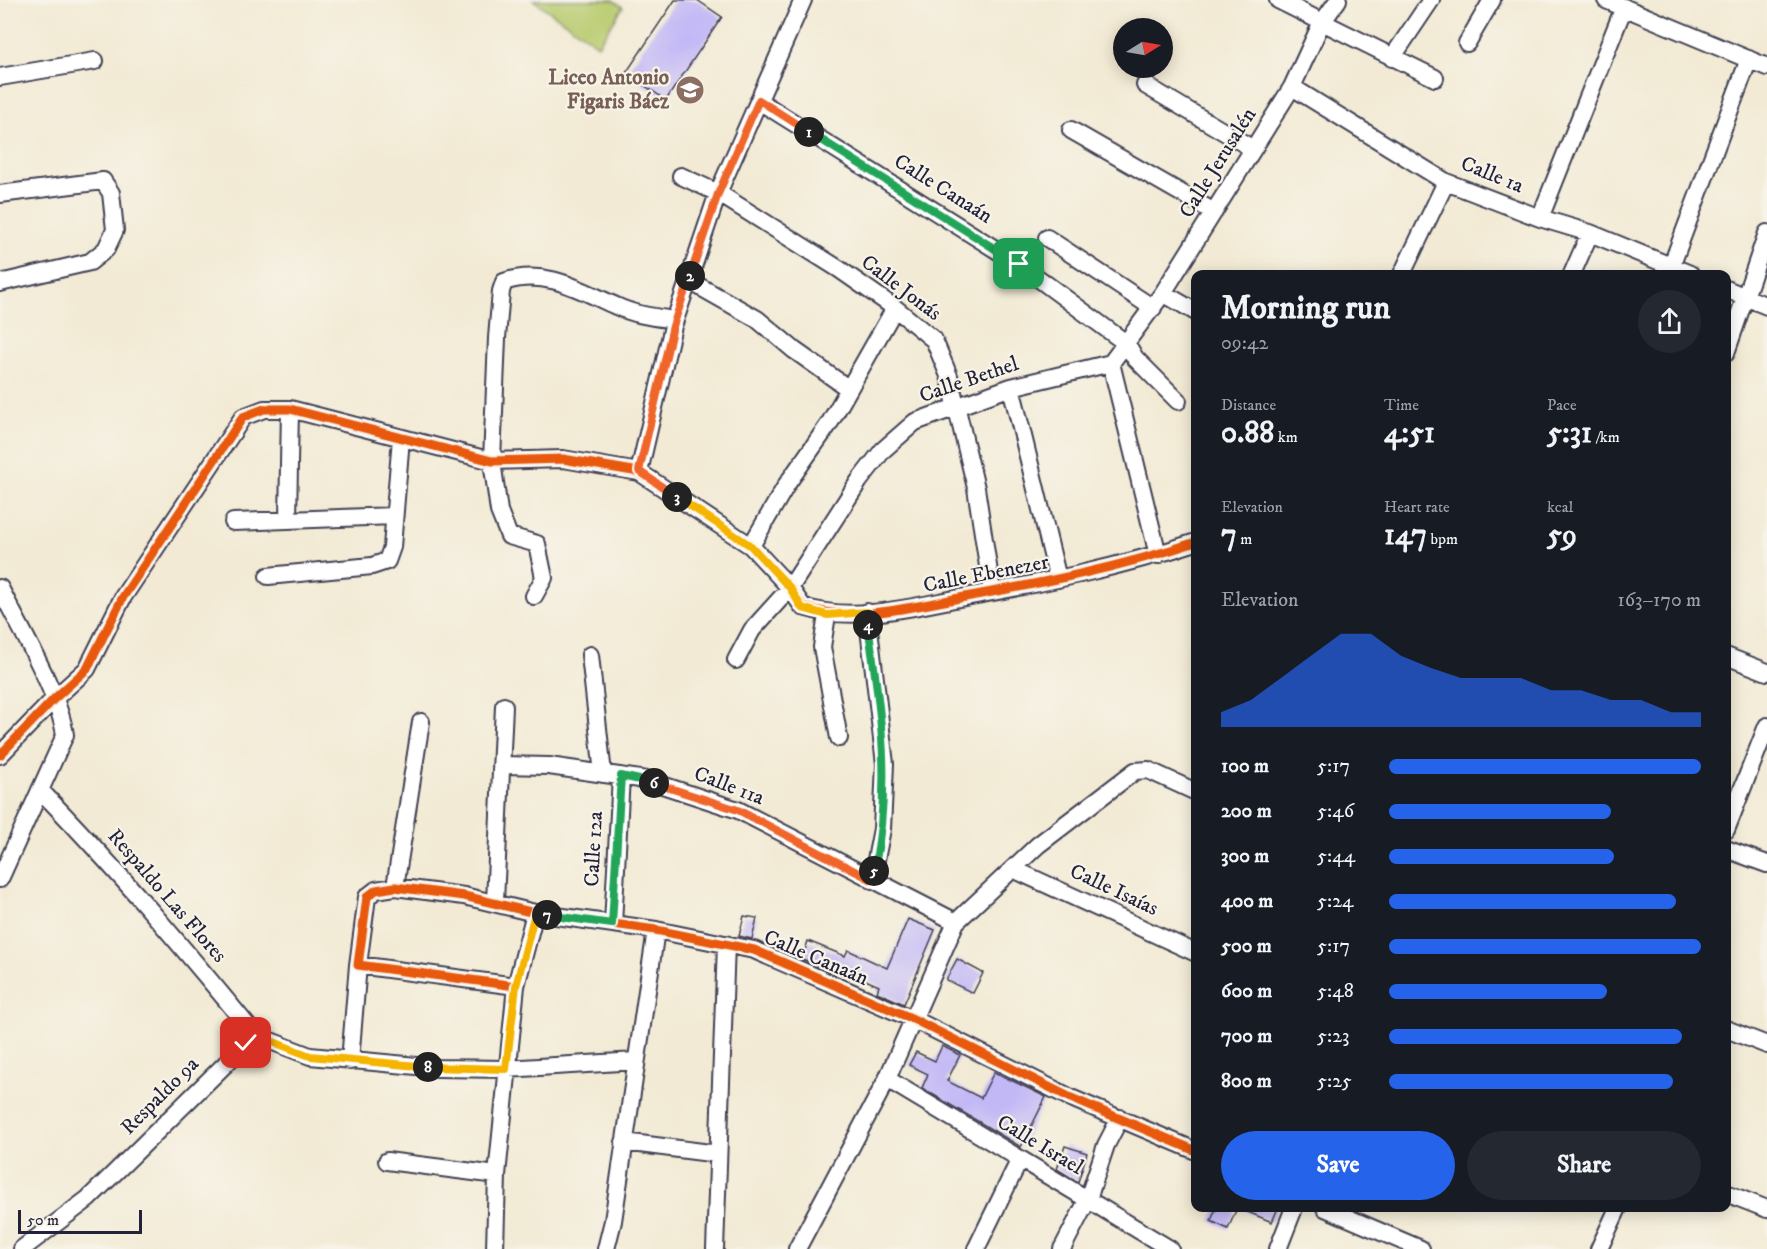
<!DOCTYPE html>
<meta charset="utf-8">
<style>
:root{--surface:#171b24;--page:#242831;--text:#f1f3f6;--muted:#9ea1a6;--accent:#2563eb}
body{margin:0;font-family:"IM FELL DW Pica",serif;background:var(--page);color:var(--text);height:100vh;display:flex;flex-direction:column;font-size:22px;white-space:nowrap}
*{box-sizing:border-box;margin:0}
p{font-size:20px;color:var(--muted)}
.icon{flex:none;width:33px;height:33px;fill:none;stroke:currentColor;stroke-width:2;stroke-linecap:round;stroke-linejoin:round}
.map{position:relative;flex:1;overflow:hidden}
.details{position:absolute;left:1191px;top:270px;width:540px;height:942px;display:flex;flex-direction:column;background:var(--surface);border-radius:12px;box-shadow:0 3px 15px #0003}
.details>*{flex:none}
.needle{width:39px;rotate:79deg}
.buttons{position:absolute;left:1113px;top:18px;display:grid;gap:12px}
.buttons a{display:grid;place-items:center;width:60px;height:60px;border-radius:50%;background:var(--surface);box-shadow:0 3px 15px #0003;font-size:30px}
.scale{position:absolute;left:18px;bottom:15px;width:124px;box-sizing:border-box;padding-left:6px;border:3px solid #22223b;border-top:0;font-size:16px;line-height:21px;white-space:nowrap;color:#22223b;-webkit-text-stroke:4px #f7f3e8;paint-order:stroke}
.pin{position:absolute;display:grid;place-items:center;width:51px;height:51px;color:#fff;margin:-26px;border-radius:12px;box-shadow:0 3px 9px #0006}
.km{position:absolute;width:30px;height:30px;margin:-15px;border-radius:50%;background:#222;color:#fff;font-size:16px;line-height:30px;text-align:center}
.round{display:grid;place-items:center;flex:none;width:63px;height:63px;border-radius:32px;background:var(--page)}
.overview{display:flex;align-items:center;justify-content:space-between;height:102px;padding:0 30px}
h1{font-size:33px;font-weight:700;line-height:45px}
.metrics{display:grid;grid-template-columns:repeat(3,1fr);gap:9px;height:102px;padding:6px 30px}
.metrics div{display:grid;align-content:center}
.metrics b{font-size:30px;font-weight:700}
.metrics small{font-size:16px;font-weight:400}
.metrics p{font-size:16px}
.chart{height:168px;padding:12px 30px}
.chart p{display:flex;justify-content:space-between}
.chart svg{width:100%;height:108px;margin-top:6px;fill:var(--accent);opacity:.7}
.action{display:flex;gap:12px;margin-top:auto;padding:12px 30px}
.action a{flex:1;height:69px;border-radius:36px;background:var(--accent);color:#fff;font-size:24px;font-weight:700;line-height:69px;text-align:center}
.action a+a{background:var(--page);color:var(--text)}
ul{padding:0 30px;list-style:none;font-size:20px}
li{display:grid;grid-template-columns:96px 72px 1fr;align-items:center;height:45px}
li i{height:15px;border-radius:8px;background:var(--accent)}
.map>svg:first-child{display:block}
.green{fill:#b8cb6e;stroke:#6d7654;stroke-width:1.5}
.building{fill:#c2b8f6}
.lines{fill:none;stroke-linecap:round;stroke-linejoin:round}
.minor-casing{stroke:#414052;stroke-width:20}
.minor{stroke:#fff;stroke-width:16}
.cycleway-casing{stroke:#f7f3e8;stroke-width:13}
.cycleway{stroke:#e8590c;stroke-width:9}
.split-1-casing{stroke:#fff;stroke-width:12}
.split-2-casing{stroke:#fff;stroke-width:12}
.split-3-casing{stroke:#fff;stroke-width:12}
.split-4-casing{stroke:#fff;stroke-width:12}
.split-5-casing{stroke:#fff;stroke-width:12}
.split-6-casing{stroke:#fff;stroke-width:12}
.split-7-casing{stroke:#fff;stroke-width:12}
.split-8-casing{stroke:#fff;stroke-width:12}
.split-9-casing{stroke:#fff;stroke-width:12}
.split-1{stroke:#22a559;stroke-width:8}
.split-2{stroke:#f0652b;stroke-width:8}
.split-3{stroke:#f0652b;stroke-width:8}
.split-4{stroke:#f5b400;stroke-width:8}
.split-5{stroke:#22a559;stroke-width:8}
.split-6{stroke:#f0652b;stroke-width:8}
.split-7{stroke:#22a559;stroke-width:8}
.split-8{stroke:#f5b400;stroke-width:8}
.split-9{stroke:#f5b400;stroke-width:8}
.labels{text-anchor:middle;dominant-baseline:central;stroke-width:4.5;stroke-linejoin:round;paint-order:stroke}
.education-label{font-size:21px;font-weight:bold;fill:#785e54;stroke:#f7f3e8;text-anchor:end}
.street-label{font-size:21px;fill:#22223b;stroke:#f7f3e8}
</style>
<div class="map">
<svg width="1767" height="1249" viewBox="0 0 1767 1249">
<rect width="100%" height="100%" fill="#f7f3e8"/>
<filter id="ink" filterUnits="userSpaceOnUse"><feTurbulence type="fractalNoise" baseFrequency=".0167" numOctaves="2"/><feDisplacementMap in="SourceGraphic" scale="12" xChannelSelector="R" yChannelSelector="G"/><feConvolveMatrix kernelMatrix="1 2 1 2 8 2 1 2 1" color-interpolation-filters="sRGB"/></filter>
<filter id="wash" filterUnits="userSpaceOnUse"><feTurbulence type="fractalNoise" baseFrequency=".008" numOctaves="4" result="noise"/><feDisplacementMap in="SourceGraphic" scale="24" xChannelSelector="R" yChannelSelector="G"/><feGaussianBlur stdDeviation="1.35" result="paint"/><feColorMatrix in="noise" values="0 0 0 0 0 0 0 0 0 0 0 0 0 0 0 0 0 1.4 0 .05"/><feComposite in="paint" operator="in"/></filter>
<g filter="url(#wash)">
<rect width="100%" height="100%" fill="#f2ead4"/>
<path class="green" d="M533,0H613L623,7L598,45Z"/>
<g id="blocks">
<path class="building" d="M675,0H697L722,17L666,100L626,73Z
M744,916L757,918L752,939L739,936Z
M908,919L935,930L904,1004L877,992L879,986L836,967L834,971L802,959L808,941L845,956L848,950L887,968Z
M957,959L983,973L973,993L946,980Z
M942,1046L960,1055L947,1081L981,1098L994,1072L1046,1097L1021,1147L922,1088L928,1074L909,1065L916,1052L935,1061Z
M1065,1146L1087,1153L1078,1182L1057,1169Z
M1216,1208H1237L1228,1229L1211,1221Z
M1238,1208H1278L1272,1222Z"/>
</g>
</g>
<g filter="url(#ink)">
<use href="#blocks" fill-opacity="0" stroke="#414052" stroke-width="1.5"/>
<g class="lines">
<g class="minor-casing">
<path id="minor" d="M1278,0L1435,78
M1606,0L1767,67
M1467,43L1492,0
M1392,58L1431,0
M0,77L95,61
M1145,85L1253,149
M1292,87L1446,182L1540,218L1590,233L1690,274
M759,101L1019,264L1127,344L1135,358L1178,401
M1071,130L1214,212
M681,176L718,193L839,269L895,308L934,340L949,376L976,488L992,592
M0,194L103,181L111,193L115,230L106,249L90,262L0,283
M1540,218L1624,7
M1047,238L1153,308
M1671,267L1749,59
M1402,274L1446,182
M1572,274L1590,233
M688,280L757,319L794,350L849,389
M1726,289L1767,306
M1163,293L1196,312
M1726,353L1767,233
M1111,363L1158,555
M1011,387L1058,579
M639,472L673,326L718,193L803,0
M288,520L290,409
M233,522L394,516
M751,546L787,484L829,424L895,308
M268,576L372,566L387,561L392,547L401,438
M0,588C20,628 59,693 65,735L0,879
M534,596L544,578L537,544L509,536L499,511L492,461L497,338L501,291L504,282C545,268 580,290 616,306C635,315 654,317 675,320
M867,612L885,764L882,829L872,880
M827,615L822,647L839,738
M590,655L603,774
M1726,656L1767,672
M736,660L752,630L790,588L859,481L883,450L915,422L1011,387L1111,363L1163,293L1292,87L1321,24L1338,0
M0,755L54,699L87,669L123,597L243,417L264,409H290L492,461L563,459L639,472L751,546L790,588L803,607C854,623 912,607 965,597C1043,583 1121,567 1196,542
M501,765L549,766L647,780L738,810L956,922
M40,790C116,868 186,951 255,1035
M1726,830L1767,726
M1726,849L1767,864
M1013,869L1196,953
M395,887L421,722
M495,902L504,706
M613,924L621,776
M516,986L358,965L367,897L376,890L395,887L464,896L535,913L656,930L754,950L913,1019L1071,1098L1196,1151
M1726,1029L1767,1045
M350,1061L358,965
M887,1079L1170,1249
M624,1142L718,1154
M387,1161L497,1175
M1726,1193L1767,1209
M1325,1208L1421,1249
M22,1249L88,1199L255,1035L310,1056L438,1068L506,1069L636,1061
M495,1249L497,1175L516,986L535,913
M606,1249L613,1221L656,930
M715,1249L726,944
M797,1249L887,1079L956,922L1038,845L1135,771L1148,770L1196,792
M976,1249L1020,1159
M1062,1249L1088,1199L1106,1145L1120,1118
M1278,1249L1294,1208
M1599,1249L1618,1208"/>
</g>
<use href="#minor" class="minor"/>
<g class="cycleway-casing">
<path id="cycleway" d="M0,755L54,699L87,669L123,597L243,417L264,409H290L492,461L563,459L639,472L751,546L790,588L803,607C854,623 912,607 965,597C1043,583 1121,567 1196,542
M516,986L358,965L367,897L376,890L395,887L464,896L535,913L656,930L754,950L913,1019L1071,1098L1196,1151"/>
</g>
<use href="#cycleway" class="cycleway"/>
</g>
</g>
<g class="lines" filter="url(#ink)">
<g class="split-1-casing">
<path id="split-1" d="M809,132L1019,264"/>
</g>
<g class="split-2-casing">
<path id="split-2" d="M690,276L718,194L759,100L809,132"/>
</g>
<g class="split-3-casing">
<path id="split-3" d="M677,497L639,471L673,326L690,276"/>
</g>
<g class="split-4-casing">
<path id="split-4" d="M677,497L751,546L790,588L802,608L827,615L867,612L868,625"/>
</g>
<g class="split-5-casing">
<path id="split-5" d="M868,625C881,713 892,783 874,871"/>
</g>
<g class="split-6-casing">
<path id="split-6" d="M654,783L738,810L872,880L874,871"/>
</g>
<g class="split-7-casing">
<path id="split-7" d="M547,915L612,924L621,776L654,783"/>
</g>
<g class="split-8-casing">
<path id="split-8" d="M428,1067L506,1069L516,986L535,913L547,915"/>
</g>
<g class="split-9-casing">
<path id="split-9" d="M246,1043L255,1035L310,1056L428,1067"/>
</g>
<use href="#split-1" class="split-1"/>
<use href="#split-2" class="split-2"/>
<use href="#split-3" class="split-3"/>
<use href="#split-4" class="split-4"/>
<use href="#split-5" class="split-5"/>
<use href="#split-6" class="split-6"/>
<use href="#split-7" class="split-7"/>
<use href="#split-8" class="split-8"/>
<use href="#split-9" class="split-9"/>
</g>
<defs>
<g id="school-disc" transform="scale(1.5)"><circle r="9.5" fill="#8d6e63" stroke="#f7f3e8"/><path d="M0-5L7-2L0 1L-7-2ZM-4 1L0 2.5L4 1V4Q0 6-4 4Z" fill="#fff"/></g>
</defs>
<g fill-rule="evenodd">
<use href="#school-disc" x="690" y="90"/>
</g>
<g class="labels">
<g class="education-label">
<text x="669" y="78">Liceo Antonio<tspan x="669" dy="24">Figaris Báez</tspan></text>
</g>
<g class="street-label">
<text transform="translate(1218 163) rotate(-58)">Calle Jerusalén</text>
<text transform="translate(1492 175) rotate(22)">Calle 1a</text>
<text transform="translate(943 189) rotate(32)">Calle Canaán</text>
<text transform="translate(901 288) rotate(37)">Calle Jonás</text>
<text transform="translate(969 380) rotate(-19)">Calle Bethel</text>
<text transform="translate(986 574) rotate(-11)">Calle Ebenezer</text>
<text transform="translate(729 786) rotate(21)">Calle 11a</text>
<text transform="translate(594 849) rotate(-87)">Calle 12a</text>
<text transform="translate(1114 890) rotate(25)">Calle Isaías</text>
<text transform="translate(167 896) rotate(49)">Respaldo Las Flores</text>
<text transform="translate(816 958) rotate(23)">Calle Canaán</text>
<text transform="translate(160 1096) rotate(-45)">Respaldo 9a</text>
<text transform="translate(1040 1145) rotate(31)">Calle Israel</text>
</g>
</g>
</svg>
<div class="buttons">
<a><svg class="needle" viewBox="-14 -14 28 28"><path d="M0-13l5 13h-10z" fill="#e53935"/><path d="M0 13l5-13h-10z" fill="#9ea1a6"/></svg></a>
</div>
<div class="scale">50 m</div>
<div class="pin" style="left:1019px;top:264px;background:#1e9e55"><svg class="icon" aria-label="arrive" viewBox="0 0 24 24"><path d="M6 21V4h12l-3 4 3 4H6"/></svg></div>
<div class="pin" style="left:246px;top:1043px;background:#d93025"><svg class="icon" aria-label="check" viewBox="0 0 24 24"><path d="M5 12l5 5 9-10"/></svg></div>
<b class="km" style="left:809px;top:132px">1</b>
<b class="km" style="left:690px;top:276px">2</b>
<b class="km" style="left:677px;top:497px">3</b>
<b class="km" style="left:868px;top:625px">4</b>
<b class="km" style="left:874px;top:871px">5</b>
<b class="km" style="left:654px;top:783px">6</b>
<b class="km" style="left:547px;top:915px">7</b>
<b class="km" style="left:428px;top:1067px">8</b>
<section class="details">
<div class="overview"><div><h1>Morning run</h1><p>09:42</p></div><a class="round"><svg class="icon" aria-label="share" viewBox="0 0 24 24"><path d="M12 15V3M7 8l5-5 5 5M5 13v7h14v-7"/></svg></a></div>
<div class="metrics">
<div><p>Distance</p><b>0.88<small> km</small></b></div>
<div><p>Time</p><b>4:51</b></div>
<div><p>Pace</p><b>5:31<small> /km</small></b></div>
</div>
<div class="metrics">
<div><p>Elevation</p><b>7<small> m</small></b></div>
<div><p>Heart rate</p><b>147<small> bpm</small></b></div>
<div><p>kcal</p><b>59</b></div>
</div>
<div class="chart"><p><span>Elevation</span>163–170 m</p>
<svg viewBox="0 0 160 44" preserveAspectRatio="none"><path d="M0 44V38L10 33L20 24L30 15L40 6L50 6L60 15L70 20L80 24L90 24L100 24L110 29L120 29L130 33L140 33L150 38L160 38V44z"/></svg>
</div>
<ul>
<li><b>100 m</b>5:17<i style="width:100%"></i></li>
<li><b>200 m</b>5:46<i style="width:71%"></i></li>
<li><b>300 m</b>5:44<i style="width:72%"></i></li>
<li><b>400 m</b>5:24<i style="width:92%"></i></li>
<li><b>500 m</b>5:17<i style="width:100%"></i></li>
<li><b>600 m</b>5:48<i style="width:70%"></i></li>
<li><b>700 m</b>5:23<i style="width:94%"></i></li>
<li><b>800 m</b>5:25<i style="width:91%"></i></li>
</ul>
<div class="action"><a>Save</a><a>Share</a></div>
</section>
</div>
